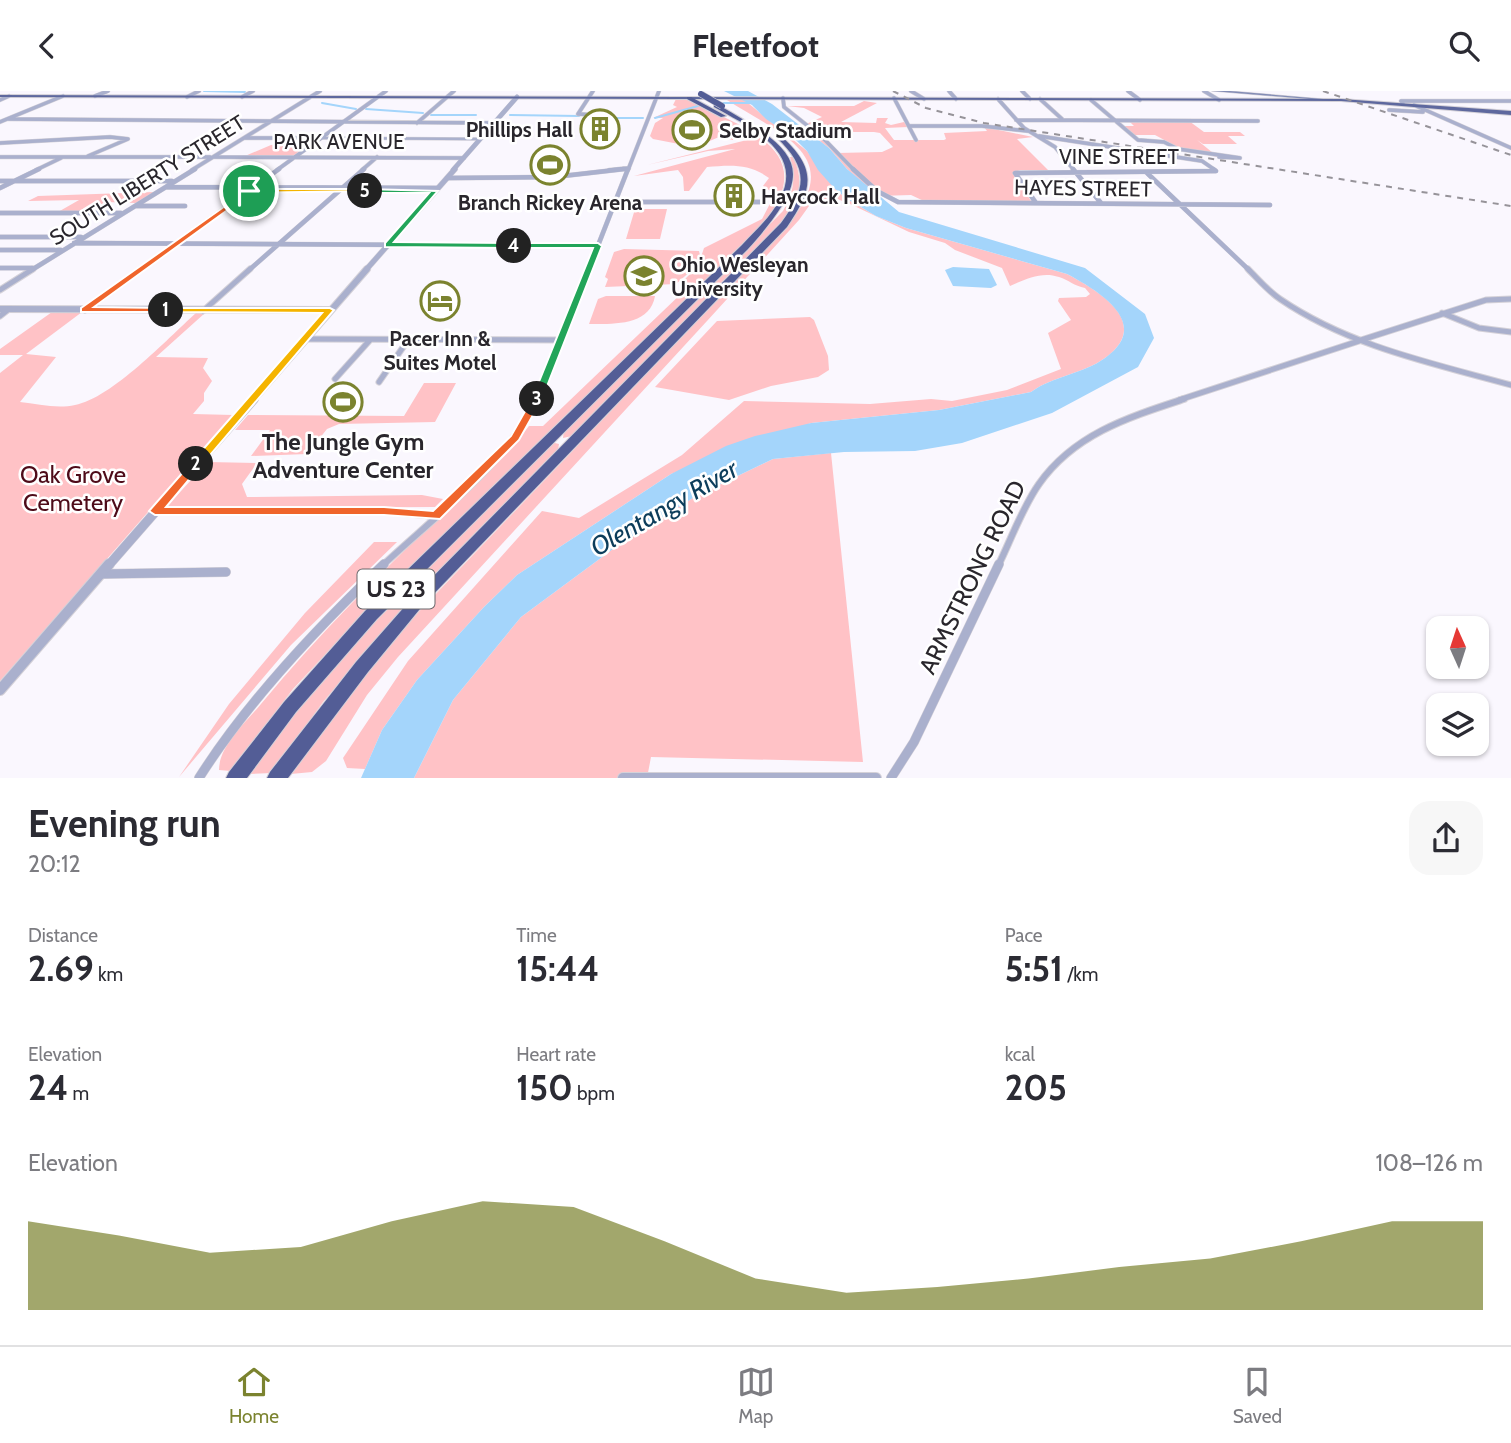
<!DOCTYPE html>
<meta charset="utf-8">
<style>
:root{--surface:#fff;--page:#f7f7f7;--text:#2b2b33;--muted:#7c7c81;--line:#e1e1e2;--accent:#7b832f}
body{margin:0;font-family:Cabin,sans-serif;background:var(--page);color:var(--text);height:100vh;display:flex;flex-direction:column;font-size:26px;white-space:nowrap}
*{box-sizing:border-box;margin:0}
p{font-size:23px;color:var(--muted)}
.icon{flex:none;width:38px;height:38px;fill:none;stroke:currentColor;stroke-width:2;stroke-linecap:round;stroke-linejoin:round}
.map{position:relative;height:687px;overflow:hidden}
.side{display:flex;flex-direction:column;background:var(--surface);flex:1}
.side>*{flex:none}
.needle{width:46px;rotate:357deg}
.controls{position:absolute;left:1426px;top:525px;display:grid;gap:14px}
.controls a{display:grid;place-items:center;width:63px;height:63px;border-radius:14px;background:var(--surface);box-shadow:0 2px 5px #0004;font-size:35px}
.pin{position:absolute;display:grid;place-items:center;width:60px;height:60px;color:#fff;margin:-30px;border:4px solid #fff;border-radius:50%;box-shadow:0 2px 7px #0007}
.km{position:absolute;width:35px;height:35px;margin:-18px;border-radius:50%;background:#222;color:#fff;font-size:19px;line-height:35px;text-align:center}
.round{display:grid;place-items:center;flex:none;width:74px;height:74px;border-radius:21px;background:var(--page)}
.headline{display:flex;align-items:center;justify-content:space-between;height:119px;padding:0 28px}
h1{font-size:38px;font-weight:700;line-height:52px}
.stats{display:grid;grid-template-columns:repeat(3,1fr);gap:10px;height:119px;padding:7px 28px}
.stats div{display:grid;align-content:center}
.stats b{font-size:35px;font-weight:700}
.stats small{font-size:19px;font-weight:400}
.stats p{font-size:19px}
.chart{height:196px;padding:14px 28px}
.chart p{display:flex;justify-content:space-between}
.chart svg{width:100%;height:126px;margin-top:7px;fill:var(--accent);opacity:.7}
header{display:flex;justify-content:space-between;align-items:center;height:91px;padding:0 28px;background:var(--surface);font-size:32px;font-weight:700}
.tabs{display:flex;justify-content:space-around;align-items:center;height:98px;border-top:2px solid var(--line);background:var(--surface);font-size:19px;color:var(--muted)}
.tabs a{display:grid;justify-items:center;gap:4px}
.tabs .active{color:var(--accent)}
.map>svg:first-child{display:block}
.green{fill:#ffc2c6;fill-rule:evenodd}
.water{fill:#a4d5fb}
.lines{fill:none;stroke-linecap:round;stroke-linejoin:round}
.stream{stroke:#a4d5fb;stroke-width:2}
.pedestrian-casing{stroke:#d4d1d8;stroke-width:3.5}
.minor-far4-casing{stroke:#d4d1d8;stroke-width:4.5}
.minor-far3-casing{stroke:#d4d1d8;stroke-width:5}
.minor-far2-casing{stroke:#d4d1d8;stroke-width:7}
.minor-far1-casing{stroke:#d4d1d8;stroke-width:8}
.minor-casing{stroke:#d4d1d8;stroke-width:10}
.tertiary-far4-casing{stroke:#d4d1d8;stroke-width:5}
.tertiary-far3-casing{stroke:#d4d1d8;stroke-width:6}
.tertiary-far2-casing{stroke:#d4d1d8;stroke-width:8}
.tertiary-far1-casing{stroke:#d4d1d8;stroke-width:10}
.tertiary-casing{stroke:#d4d1d8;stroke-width:12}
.secondary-casing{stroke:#d4d1d8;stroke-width:1}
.trunk-casing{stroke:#d4d1d8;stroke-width:2}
.motorway-casing{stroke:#d4d1d8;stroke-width:2}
.pedestrian{stroke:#aab0cd;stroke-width:2.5}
.minor-far4{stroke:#aab0cd;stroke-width:3.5}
.minor-far3{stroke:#aab0cd;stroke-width:4.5}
.minor-far2{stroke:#aab0cd;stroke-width:5}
.minor-far1{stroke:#aab0cd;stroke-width:6}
.minor{stroke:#aab0cd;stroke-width:9}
.tertiary-far4{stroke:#aab0cd;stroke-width:4.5}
.tertiary-far3{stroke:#aab0cd;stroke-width:5}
.tertiary-far2{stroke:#aab0cd;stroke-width:6}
.tertiary-far1{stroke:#aab0cd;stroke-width:9}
.tertiary{stroke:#aab0cd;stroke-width:10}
.secondary{fill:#848db6;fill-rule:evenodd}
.trunk{fill:#5e689e;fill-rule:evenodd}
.motorway{fill:#535d96;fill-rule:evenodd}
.rail{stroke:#969399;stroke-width:2;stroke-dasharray:6 6;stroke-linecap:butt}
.motorway-bridge-casing{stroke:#d4d1d8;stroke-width:7;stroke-linecap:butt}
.motorway-bridge{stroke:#535d96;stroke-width:6}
.split-1{fill:#f0652b;stroke:#fff;stroke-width:2}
.split-2{fill:#f5b400;stroke:#fff;stroke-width:2}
.split-3{fill:#f0652b;stroke:#fff;stroke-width:2}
.split-4{fill:#22a559;stroke:#fff;stroke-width:2}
.split-5{fill:#22a559;stroke:#fff;stroke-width:2}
.split-6{fill:#f5b400;stroke:#fff;stroke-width:2}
.labels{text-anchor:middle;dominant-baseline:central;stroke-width:5;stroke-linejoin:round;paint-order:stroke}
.far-poi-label{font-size:21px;font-weight:bold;fill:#29262c;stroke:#fff;text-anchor:start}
.far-street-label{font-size:21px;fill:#29262c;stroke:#fff}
.shield{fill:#fff;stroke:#69676b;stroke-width:2}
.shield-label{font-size:23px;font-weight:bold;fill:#29262c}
.poi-label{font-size:24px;font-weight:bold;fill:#29262c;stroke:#fff}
.park-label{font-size:24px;fill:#4e0b19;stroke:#fff}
.street-label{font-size:24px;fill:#29262c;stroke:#fff}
.water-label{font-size:26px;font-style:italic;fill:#0c3d5b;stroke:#fff}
</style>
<header><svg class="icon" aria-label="back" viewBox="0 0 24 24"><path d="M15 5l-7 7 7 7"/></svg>Fleetfoot<svg class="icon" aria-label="search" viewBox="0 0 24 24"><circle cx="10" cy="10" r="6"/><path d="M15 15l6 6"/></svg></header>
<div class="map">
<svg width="1511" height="687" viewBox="0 0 1511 687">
<rect width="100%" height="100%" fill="#faf7fe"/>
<path class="green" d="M676,8H686C743,37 824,59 762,134L362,524L293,598L231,680L219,679C219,655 246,631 261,613C336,522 421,443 507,362L529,335H543L685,199L684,189L698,175L704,157L762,128L775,103L763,95L769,87C749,72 730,74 707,76L689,100H684L683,86L678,79L634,85L735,58L708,60L647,74L755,47L733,35V49L719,46L705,52L684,54L653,48L650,45L655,32L663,27H653L677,16L673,14Z
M743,8L807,60L834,97L847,108L876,125L906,137L1067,183C1099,200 1153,232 1105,267C1083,283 1053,285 1031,301L939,319L811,332L671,383L517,484L484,516L417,589L382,639L365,678L347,677L343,667L408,570L542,420L579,427L682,364L744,310L870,313L931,308L952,310L1007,299L1061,278L1048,242L1071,229L1058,210L1059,207L1086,206L1090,203L1085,197C1074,195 1069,189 1059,186C1042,180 1026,188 1010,195L1002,177L955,159L945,152L909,141L848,112L837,108H814L799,129L707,230L398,566L367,604L326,670L312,681L291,683L362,585L409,531L779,144C850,68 789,48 727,9Z
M864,10L877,12L841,31L876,32L877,27H888L885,32L891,34L904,31L908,36L885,37L894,49H944L946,48L944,42L987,40L984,36L1033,46L1017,48L1048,79H1020L1013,82L1031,110L926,111L911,104L878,105L847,78L829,57L804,38L816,34H804L822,26L804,17L787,15H854ZM816,41H874L880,42L893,56L882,61L837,62Z
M1129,30H1189L1204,41H1240L1245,45H1228L1237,53H1203L1197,49L1218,66L1183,59L1155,44H1133L1123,35H1134Z
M288,48H316L293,65H245L271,54L282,53Z
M790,66H793C807,95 796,113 778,137L572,345L563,347L564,339L783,120C794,101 796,87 790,66Z
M154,101L136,112L106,111L90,121H58L79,109L28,110L38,105Z
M635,118H667L660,148H626Z
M624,158L699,160L700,164L693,178L676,193L605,196L608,188L605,186L614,161Z
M606,205H655C650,235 613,233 589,233L598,208Z
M52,221H82L26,263L56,266L20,311C38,313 57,318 75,314C112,307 167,248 196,222H205L156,266L208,267L203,277L212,290L204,302V310L193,323L233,324L0,590V282L23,264H0V258Z
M810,226L814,229L828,265L829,279L818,286L771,295L729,309L655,296L717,230Z
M424,292H456L435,331L339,333L327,338L307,363L251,365L270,339H235L248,324L404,325Z
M555,352L559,353L558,359L386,537L323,611L272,682L249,683L280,641L362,540L549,353Z
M831,362L863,671L651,666L647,687H414L453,609L521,526L613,458L696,405L773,368Z
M208,371L257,372L242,393L247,406L422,404L443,408L435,416L165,417Z
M374,451H397L291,554L179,686L229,613L305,522Z"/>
<path class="water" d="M724,0H748L772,13L829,57L847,78L899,121L1085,177L1145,223L1154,247L1138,276L1052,322L962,352L915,360L844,361L773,368L696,405L613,458L521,526L453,609L414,687H361L382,639L417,589L484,516L517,484L671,383L726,355L755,345L811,332L939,319L1031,301C1053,285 1083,283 1105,267C1153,233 1099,200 1067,183L906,137L876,125L847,108L834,97L818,79L807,60L794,47L766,28L752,14Z
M953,176L989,178L997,194L991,197L953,195L945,179Z"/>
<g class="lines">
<path class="stream" d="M204,0L245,1
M322,12L356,18
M721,12H750
M366,18L423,22
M431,24H476
M510,24L579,25
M613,27H643
M655,27L698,15"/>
<g class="pedestrian-casing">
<path id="pedestrian" d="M321,47L480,48"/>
</g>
<g class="minor-far4-casing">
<path id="minor-far4" d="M911,0L924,8
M949,0L956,8
M1022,0L1030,8
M1128,0L1140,9
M1204,0L1219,9
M95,5L108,0
M187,6L199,0
M242,6L253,0
M783,7L784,16L823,47L854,79
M894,7L916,49
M998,8L1024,37L1055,56L1074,79
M1040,8L1062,28
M0,9L9,5
M1091,9L1138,49L1164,51L1178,58L1240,67L1219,66
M1403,13L1401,10H1511
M1414,14L1511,57
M1389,19L1423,21
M578,23L612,25
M578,23L593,0
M8,28L495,32
M1016,29L1258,30
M0,31L63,5
M417,32L454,0
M909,35H982L1028,40
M1039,45L1202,70L1215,79
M245,47H321
M0,52L110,46L128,48L88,65
M0,66H210
M214,66L464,67
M36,79L61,67
M192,79L320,0
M277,79L386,0
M362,79L377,66
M609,79L629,77
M628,79L659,0"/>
</g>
<g class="minor-far3-casing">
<path id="minor-far3" d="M853,78L877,100L898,111L1270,114
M1073,78L1101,112
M1146,81L1250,180
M447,87L554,86L624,78
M0,90H172
M166,96L437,97
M0,97L39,78
M616,111H765
M1036,112L1015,82L1216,80L1213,78
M136,115H185
M0,122H121
M0,146H81
M74,152L598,155
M0,159H61
M0,177H32
M30,180L195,78
M138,180L279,78
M248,180L364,78
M588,180L628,78"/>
</g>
<g class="minor-far2-casing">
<path id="minor-far2" d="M1248,178C1258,188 1268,200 1280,208C1349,255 1431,272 1511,294
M0,199L33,178
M85,219L141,178
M203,220L250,178
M1442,222L1479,237L1511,241
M0,225L9,218
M304,248L561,249
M1358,250L1486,209L1511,208
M335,288L370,249
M379,291L408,249
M536,309L589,178
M1179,309L1359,250"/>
</g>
<g class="minor-far1-casing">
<path id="minor-far1" d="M155,420H384L435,425
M382,475C432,428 510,369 537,308
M998,475C1011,449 1022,417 1039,393C1074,343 1129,326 1184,308"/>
</g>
<g class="minor-casing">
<path id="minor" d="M101,483L226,481
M199,687C247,611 319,535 384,473
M891,687L914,651L999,473"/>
</g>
<g class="tertiary-far4-casing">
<path id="tertiary-far4" d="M453,79L517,6"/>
</g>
<g class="tertiary-far3-casing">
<path id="tertiary-far3" d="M365,180L455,78"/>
</g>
<g class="tertiary-far2-casing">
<path id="tertiary-far2" d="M0,218L330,219
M253,309L367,178"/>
</g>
<g class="tertiary-far1-casing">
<path id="tertiary-far1" d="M108,475L254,308"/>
</g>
<g class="tertiary-casing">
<path id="tertiary" d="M0,599L109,473
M623,687H876"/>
</g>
<g class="secondary-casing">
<path id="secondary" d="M1212,0H1230L1335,9L1333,10Z"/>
</g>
<g class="trunk-casing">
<path id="trunk" d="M0,4L1341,8L1511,20V24L1341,10L0,6Z"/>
</g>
<g class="motorway-casing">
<path id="motorway" d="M687,6H691L726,25L721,26L687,8Z
M714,14H718C805,62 818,80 748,158L377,528L296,621L247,687H226L229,681L284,611L365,520L742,154C755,140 771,126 780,108C805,60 749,36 714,16Z
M776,44H780C817,77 814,97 787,136L424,513L368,581L288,687H267L270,681L356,571L414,505L781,132C807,97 809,77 776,46Z"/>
</g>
<use href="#pedestrian" class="pedestrian"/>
<use href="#minor-far4" class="minor-far4"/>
<use href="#minor-far3" class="minor-far3"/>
<use href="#minor-far2" class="minor-far2"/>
<use href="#minor-far1" class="minor-far1"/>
<use href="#minor" class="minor"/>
<use href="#tertiary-far4" class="tertiary-far4"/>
<use href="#tertiary-far3" class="tertiary-far3"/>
<use href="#tertiary-far2" class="tertiary-far2"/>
<use href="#tertiary-far1" class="tertiary-far1"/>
<use href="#tertiary" class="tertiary"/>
<use href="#secondary" class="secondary"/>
<use href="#trunk" class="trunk"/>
<use href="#motorway" class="motorway"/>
<path class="rail" d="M893,0L926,17L984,32L1511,115
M1323,0L1511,64"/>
<g class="motorway-bridge-casing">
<path id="motorway-bridge" d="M701,3L722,15"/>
</g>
<use href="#motorway-bridge" class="motorway-bridge"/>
</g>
<path class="split-1" d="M249,98L251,102L94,216L166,217L171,219L169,221H81V217Z"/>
<path class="split-2" d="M166,217H330L334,219L200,376L196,377L190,373L192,371L322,222L163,221L162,219Z"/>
<path class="split-3" d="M537,305L542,308L519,349L440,428L384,424H155L149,420L192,371L196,370L202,373L166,416H384L433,420L511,345L532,308Z"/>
<path class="split-4" d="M598,152L602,155L542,308L533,311L532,308L593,157H514L510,155L514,152Z"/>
<path class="split-5" d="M365,98L438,100L394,151L514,152L518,155L514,157L385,156V152L429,102H362Z"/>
<path class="split-6" d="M249,98H365L368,100L246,102Z"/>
<defs>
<g id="building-ring" transform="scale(2.0125)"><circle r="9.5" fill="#fff" stroke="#7b832f" stroke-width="1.5"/><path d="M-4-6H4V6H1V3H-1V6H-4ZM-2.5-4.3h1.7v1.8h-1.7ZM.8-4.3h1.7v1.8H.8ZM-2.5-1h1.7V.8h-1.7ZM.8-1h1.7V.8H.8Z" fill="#7b832f"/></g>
<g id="stadium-ring" transform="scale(2.0125)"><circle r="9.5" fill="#fff" stroke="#7b832f" stroke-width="1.5"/><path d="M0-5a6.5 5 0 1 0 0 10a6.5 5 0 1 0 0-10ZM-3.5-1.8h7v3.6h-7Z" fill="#7b832f"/></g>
<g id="university-ring" transform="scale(2.0125)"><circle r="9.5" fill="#fff" stroke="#7b832f" stroke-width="1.5"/><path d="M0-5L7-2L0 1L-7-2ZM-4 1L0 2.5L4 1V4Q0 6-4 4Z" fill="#7b832f"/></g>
<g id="hotel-ring" transform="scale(2.0125)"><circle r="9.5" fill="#fff" stroke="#7b832f" stroke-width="1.5"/><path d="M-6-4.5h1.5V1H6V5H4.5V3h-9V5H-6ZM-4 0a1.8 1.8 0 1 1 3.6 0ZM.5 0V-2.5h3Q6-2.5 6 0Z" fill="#7b832f"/></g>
</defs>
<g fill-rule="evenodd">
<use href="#building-ring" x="600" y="38"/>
<use href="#stadium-ring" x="692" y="39"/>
<use href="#stadium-ring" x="550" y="74"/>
<use href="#building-ring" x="734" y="105"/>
<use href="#university-ring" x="644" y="185"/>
<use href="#hotel-ring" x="440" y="210"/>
<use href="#stadium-ring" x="343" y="311"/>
</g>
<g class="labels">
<g class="far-poi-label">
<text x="573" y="38" text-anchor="end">Phillips Hall</text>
<text x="719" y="39">Selby Stadium</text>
<text x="761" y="105">Haycock Hall</text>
<text x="550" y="111" text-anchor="middle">Branch Rickey Arena</text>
<text x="671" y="173">Ohio Wesleyan<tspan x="671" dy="24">University</tspan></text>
<text x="440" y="247" text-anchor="middle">Pacer Inn &amp;<tspan x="440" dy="24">Suites Motel</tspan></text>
</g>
<g class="far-street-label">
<text x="339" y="50">PARK AVENUE</text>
<text x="1119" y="65">VINE STREET</text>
<text transform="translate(147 89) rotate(-32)">SOUTH LIBERTY STREET</text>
<text transform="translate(1083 97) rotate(1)">HAYES STREET</text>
</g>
<rect class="shield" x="357.5" y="478.5" width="77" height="39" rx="5"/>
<g class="shield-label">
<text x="396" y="498">US 23</text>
</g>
<g class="poi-label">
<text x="343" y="350">The Jungle Gym<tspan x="343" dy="28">Adventure Center</tspan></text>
</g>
<g class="park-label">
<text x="73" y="383">Oak Grove<tspan x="73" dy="28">Cemetery</tspan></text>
</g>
<g class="street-label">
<text transform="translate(972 486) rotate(-64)">ARMSTRONG ROAD</text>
</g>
<g class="water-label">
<text transform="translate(664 417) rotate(-30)">Olentangy River</text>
</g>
</g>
</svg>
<div class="controls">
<a><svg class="needle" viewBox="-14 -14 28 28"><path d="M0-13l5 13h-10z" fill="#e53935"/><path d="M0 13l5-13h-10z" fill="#7c7c81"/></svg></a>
<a><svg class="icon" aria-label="layers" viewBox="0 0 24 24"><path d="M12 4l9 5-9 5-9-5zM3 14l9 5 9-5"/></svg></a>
</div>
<div class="pin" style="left:249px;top:100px;background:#1e9e55"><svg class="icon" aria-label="arrive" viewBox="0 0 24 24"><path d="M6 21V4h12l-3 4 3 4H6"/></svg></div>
<b class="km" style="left:166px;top:219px">1</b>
<b class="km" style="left:196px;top:373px">2</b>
<b class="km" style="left:537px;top:308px">3</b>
<b class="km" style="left:514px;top:155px">4</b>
<b class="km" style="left:365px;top:100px">5</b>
</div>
<section class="side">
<div class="headline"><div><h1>Evening run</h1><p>20:12</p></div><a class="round"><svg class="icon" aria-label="share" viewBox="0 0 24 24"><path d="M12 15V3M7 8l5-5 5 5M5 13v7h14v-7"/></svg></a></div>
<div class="stats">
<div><p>Distance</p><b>2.69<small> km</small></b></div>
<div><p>Time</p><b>15:44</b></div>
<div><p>Pace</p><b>5:51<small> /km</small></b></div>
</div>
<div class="stats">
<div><p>Elevation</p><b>24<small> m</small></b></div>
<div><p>Heart rate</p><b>150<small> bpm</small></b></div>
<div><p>kcal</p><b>205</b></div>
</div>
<div class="chart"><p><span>Elevation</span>108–126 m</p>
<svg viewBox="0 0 160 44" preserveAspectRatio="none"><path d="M0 44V13L10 18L20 24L30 22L40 13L50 6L60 8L70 20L80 33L90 38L100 36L110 33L120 29L130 26L140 20L150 13L160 13V44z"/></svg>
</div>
</section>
<nav class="tabs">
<a class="active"><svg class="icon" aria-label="home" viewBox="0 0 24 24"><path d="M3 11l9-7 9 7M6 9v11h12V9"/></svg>Home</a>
<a><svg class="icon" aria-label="map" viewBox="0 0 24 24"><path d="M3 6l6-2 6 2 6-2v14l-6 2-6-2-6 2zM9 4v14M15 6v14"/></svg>Map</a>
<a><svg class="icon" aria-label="saved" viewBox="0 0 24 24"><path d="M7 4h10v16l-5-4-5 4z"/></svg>Saved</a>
</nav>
